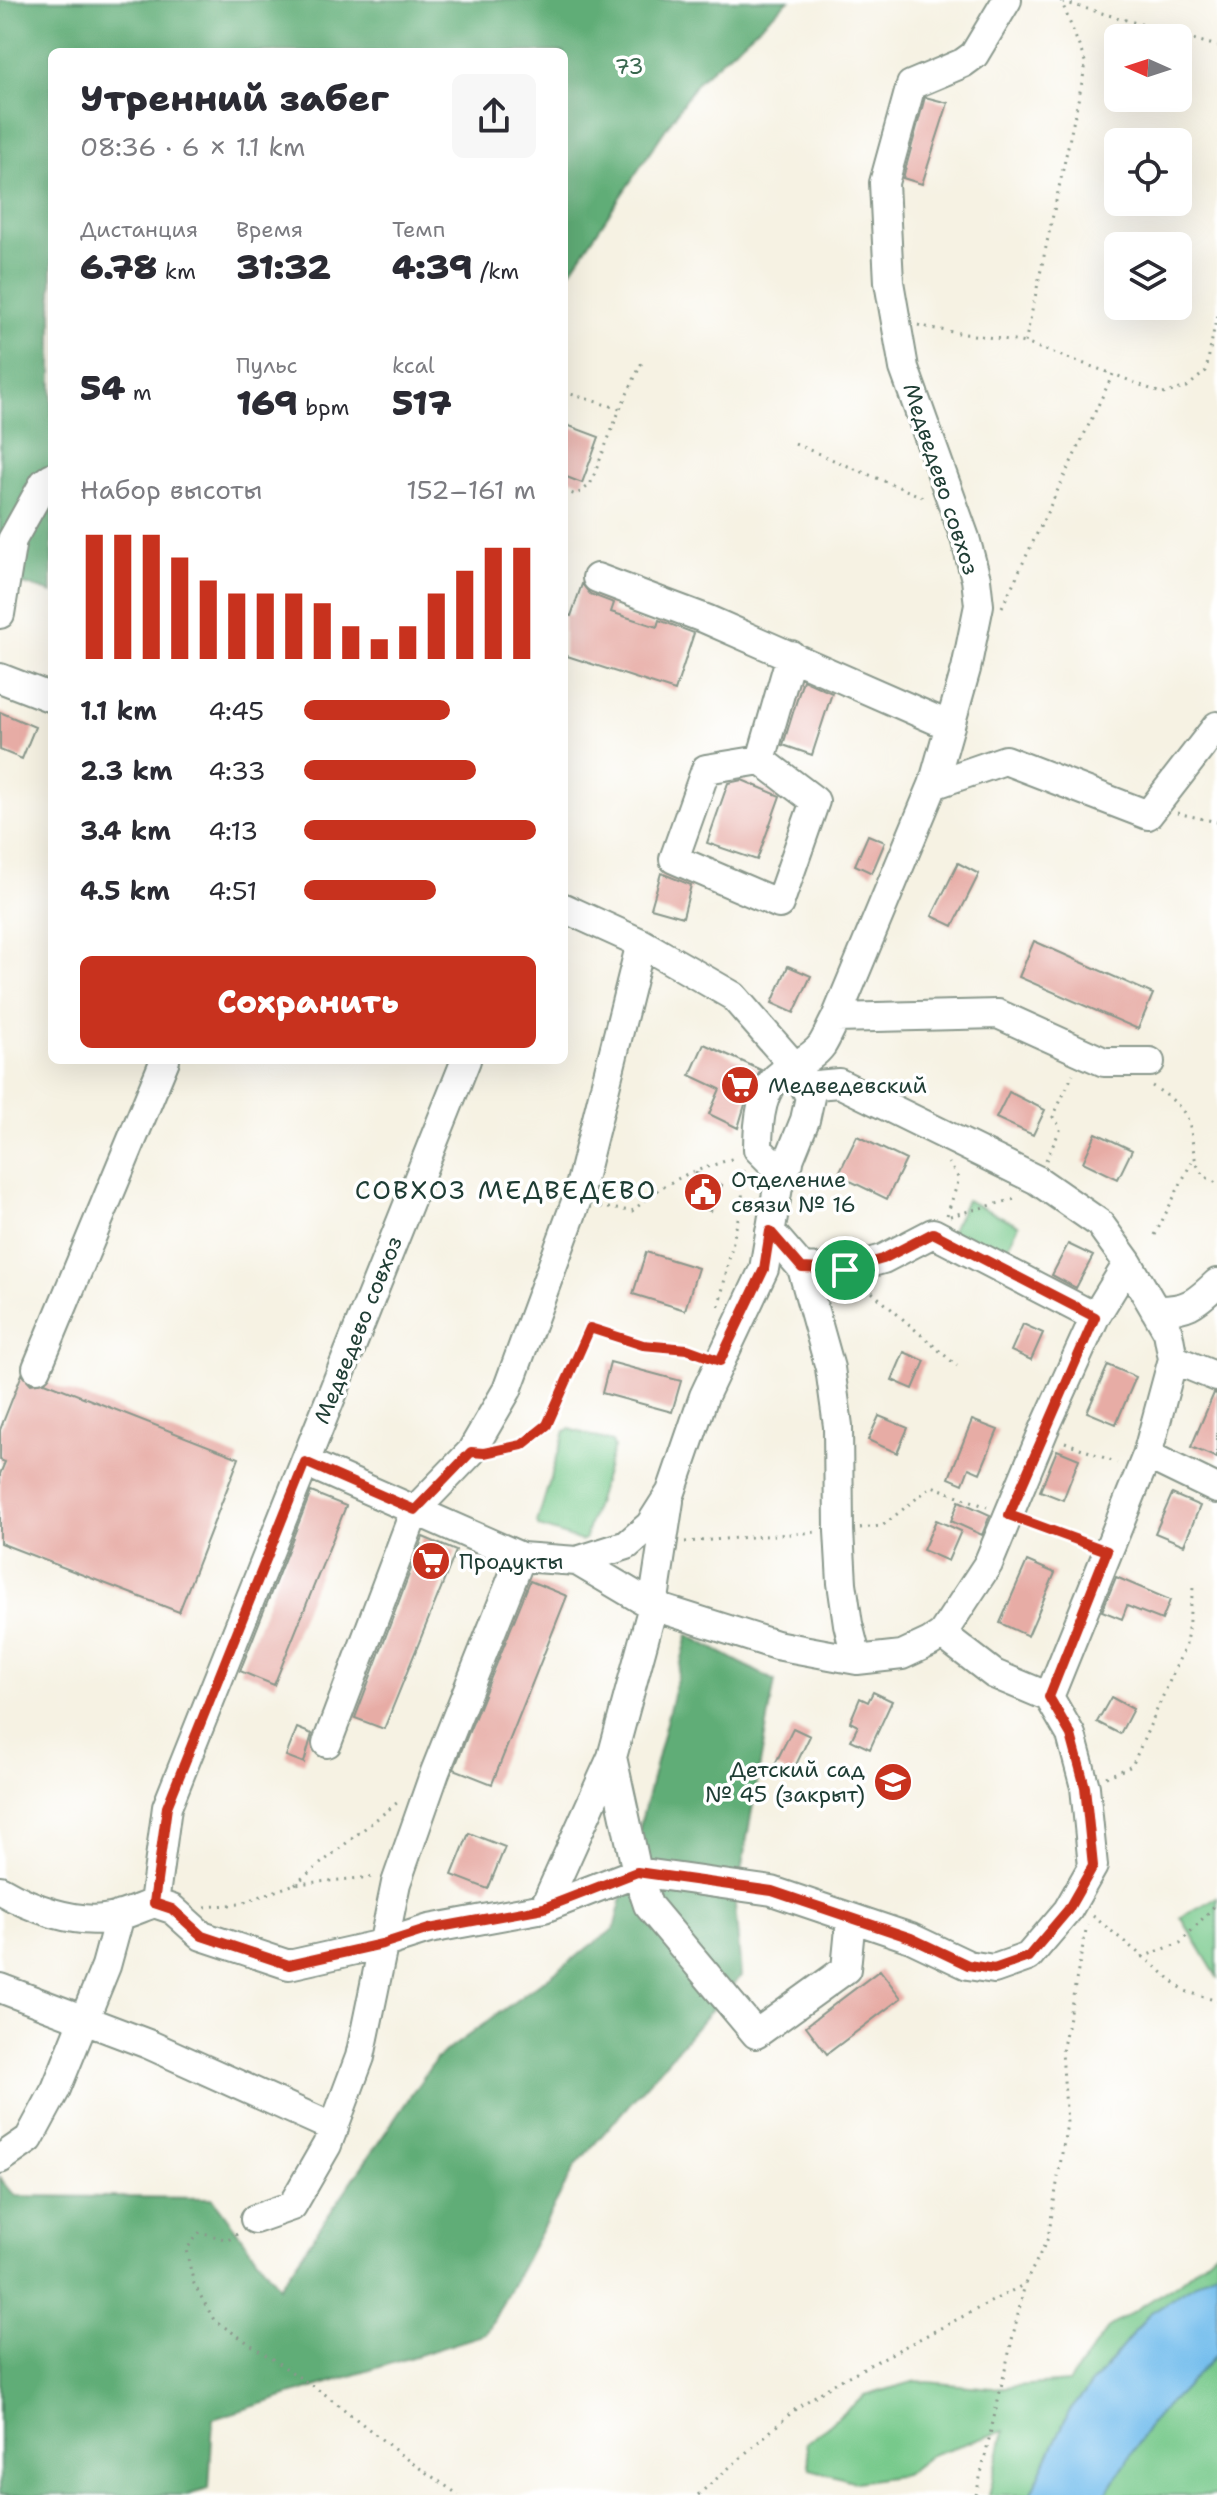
<!DOCTYPE html>
<html lang="ru">
<meta charset="utf-8">
<style>
:root{--surface:#fff;--page:#f7f7f7;--text:#2b2b33;--muted:#7c7c81;--accent:#c8321e}
body{margin:0;font-family:"Shantell Sans",sans-serif;background:var(--page);color:var(--text);height:100vh;display:flex;flex-direction:column;font-size:30px;white-space:nowrap}
*{box-sizing:border-box;margin:0}
p{font-size:26px;color:var(--muted)}
.icon{flex:none;width:44px;height:44px;fill:none;stroke:currentColor;stroke-width:2;stroke-linecap:round;stroke-linejoin:round}
.map{position:relative;flex:1;overflow:hidden}
.panel{position:absolute;left:48px;top:48px;width:520px;height:1016px;display:flex;flex-direction:column;background:var(--surface);border-radius:12px;box-shadow:0 8px 32px #0002}
.panel>*{flex:none}
.needle{width:52px;rotate:273deg}
.buttons{position:absolute;left:1104px;top:24px;display:grid;gap:16px}
.buttons a{display:grid;place-items:center;width:88px;height:88px;border-radius:12px;background:var(--surface);box-shadow:0 8px 32px #0002;font-size:40px}
.pin{position:absolute;display:grid;place-items:center;width:68px;height:68px;color:#fff;margin:-34px;border:4px solid #fff;border-radius:50%;box-shadow:0 2px 8px #0007}
.round{display:grid;place-items:center;flex:none;width:84px;height:84px;border-radius:12px;background:var(--page)}
.overview{display:flex;align-items:center;justify-content:space-between;height:136px;padding:0 32px}
h1{font-size:36px;font-weight:800;line-height:60px}
.figures{display:grid;grid-template-columns:repeat(3,1fr);gap:12px;height:136px;padding:8px 32px}
.figures div{display:grid;align-content:center}
.figures b{font-size:34px;font-weight:800}
.figures small{font-size:22px;font-weight:400}
.figures p{font-size:22px}
.chart{height:224px;padding:16px 32px}
.chart p{display:flex;justify-content:space-between}
.chart svg{width:100%;height:144px;margin-top:8px;stroke:var(--accent);stroke-width:6}
.cta{display:flex;gap:16px;margin-top:auto;padding:16px 32px}
.cta a{flex:1;height:92px;border-radius:12px;background:var(--accent);color:#fff;font-size:32px;font-weight:800;line-height:92px;text-align:center}
ul{padding:0 32px;list-style:none;font-size:26px}
li{display:grid;grid-template-columns:128px 96px 1fr;align-items:center;height:60px}
li i{height:20px;border-radius:10px;background:var(--accent)}
.map>svg:first-child{display:block}
.green{fill:#77c98b;stroke:#4b8360;stroke-width:2}
.forest{fill:#61ad77;stroke:#407556;stroke-width:2}
.water{fill:#75beed;stroke:#4a7e90;stroke-width:2}
.building{fill:#e7aca5}
.lines{fill:none;stroke-linecap:round;stroke-linejoin:round}
.minor-casing{stroke:#8a988c;stroke-width:32}
.path{stroke:#8a988c;stroke-width:3;stroke-dasharray:2 6;stroke-linecap:butt}
.minor{stroke:#fff;stroke-width:28}
.route-casing{stroke:#fff;stroke-width:16}
.route{stroke:#c8321e;stroke-width:10}
.labels{text-anchor:middle;dominant-baseline:central;stroke-width:7;stroke-linejoin:round;paint-order:stroke}
.park-label{font-size:22px;fill:#39674e;stroke:#fff}
.street-label{font-size:22px;fill:#1f3d34;stroke:#fff}
.poi-label{font-size:22px;fill:#1f3d34;stroke:#fff;text-anchor:start}
.quarter-label{font-size:26px;letter-spacing:2px;fill:#1f3d34;stroke:#fff}
</style>
<div class="map">
<svg width="1217" height="2495" viewBox="0 0 1217 2495">
<rect width="100%" height="100%" fill="#fff"/>
<filter id="ink" filterUnits="userSpaceOnUse"><feTurbulence type="fractalNoise" baseFrequency=".0125" numOctaves="2"/><feDisplacementMap in="SourceGraphic" scale="16" xChannelSelector="R" yChannelSelector="G"/><feConvolveMatrix kernelMatrix="1 2 1 2 8 2 1 2 1" color-interpolation-filters="sRGB"/></filter>
<filter id="wash" filterUnits="userSpaceOnUse"><feTurbulence type="fractalNoise" baseFrequency=".006" numOctaves="4" result="noise"/><feDisplacementMap in="SourceGraphic" scale="32" xChannelSelector="R" yChannelSelector="G"/><feGaussianBlur stdDeviation="1.8" result="paint"/><feColorMatrix in="noise" values="0 0 0 0 0 0 0 0 0 0 0 0 0 0 0 0 0 1.4 0 .05"/><feComposite in="paint" operator="in"/></filter>
<g filter="url(#wash)">
<rect width="100%" height="100%" fill="#f6f2e3"/>
<path class="green" d="M966,1200L1019,1225L1002,1259L950,1234Z
M570,1429L612,1442L614,1447L585,1538L581,1541L539,1527L537,1523L565,1431Z
M1217,1897V1977L1181,1917Z
M1217,2250V2270L1150,2313L1069,2412L1030,2495H989L1004,2431L930,2455L904,2475L856,2482L810,2469L806,2443L865,2396L916,2381L992,2388L1068,2382L1109,2327L1178,2283Z
M1217,2354V2495H1105L1152,2421Z"/>
<path class="forest" d="M0,0H789L697,82L564,281V52H52V593L5,578L0,590Z
M688,1635L775,1681L735,1905L741,1976L576,2165L486,2334L213,2419L209,2489L187,2495H0V2178L15,2196L212,2198L279,2287L436,2059L614,1929Z"/>
<path class="water" d="M1217,2270V2354L1152,2421L1105,2495H1030L1069,2412L1150,2313Z"/>
<g id="blocks">
<path class="building" d="M925,97L948,103L922,184L903,178Z
M564,424L599,437L582,483L564,476Z
M582,584L590,594L614,603L611,612L657,627L659,620L694,633L675,691L564,655V614L571,616Z
M803,680L832,693L812,755L783,745Z
M0,712L35,727L22,759L0,750Z
M742,780L780,796L757,860L707,843L728,783Z
M868,835L885,842L872,873L855,865Z
M958,863L979,874L953,926L932,916Z
M661,873L691,885L683,917L651,908Z
M1034,941L1153,994L1138,1029L1019,977Z
M788,966L811,976L794,1013L772,1003Z
M704,1044L761,1070L749,1091L738,1128L709,1114L720,1089L690,1075Z
M1009,1092L1045,1110L1033,1135L996,1118Z
M1096,1133L1132,1150L1118,1179L1083,1162Z
M857,1136L906,1160L887,1199L838,1175Z
M696,1173L722,1185L710,1211L684,1200Z
M1068,1244L1093,1256L1076,1288L1052,1275Z
M646,1252L698,1268L685,1310L633,1294Z
M1023,1324L1043,1333L1031,1360L1011,1351Z
M904,1352L925,1361L913,1389L892,1380Z
M610,1362L681,1381L672,1412L602,1393Z
M1108,1365L1136,1377L1116,1424L1087,1412Z
M22,1374L31,1384L45,1382L239,1458L179,1612L0,1543V1474L5,1462L0,1460V1430Z
M1214,1393L1217,1394V1458L1191,1447Z
M879,1416L908,1428L897,1453L868,1440Z
M972,1420L998,1430L980,1473L969,1468L963,1484L949,1478Z
M1057,1450L1079,1459L1063,1500L1040,1491Z
M311,1492L346,1506L274,1685L240,1671Z
M1172,1494L1200,1506L1184,1545L1155,1533Z
M959,1501L990,1515L982,1535L951,1521Z
M936,1520L961,1531L948,1561L923,1550Z
M423,1537L456,1551L384,1729L355,1718Z
M1027,1561L1055,1573L1028,1636L1000,1623Z
M1116,1577L1170,1600L1162,1620L1127,1606L1122,1619L1102,1611Z
M530,1581L567,1596L492,1784L454,1769Z
M873,1692L892,1701L870,1749L851,1740L858,1726L850,1722L860,1698L868,1702Z
M1111,1697L1133,1709L1120,1734L1097,1722Z
M297,1728L312,1734L304,1763L286,1756Z
M793,1728L810,1736L791,1775L774,1766Z
M469,1833L505,1847L488,1889L452,1875Z
M880,1970L901,1998L827,2054L806,2026Z"/>
</g>
</g>
<g filter="url(#ink)">
<use href="#blocks" fill-opacity="0" stroke="#8a988c" stroke-width="2"/>
<g class="lines">
<g class="minor-casing">
<path id="minor" d="M597,578L706,619L950,726
M0,614L12,540L44,483L52,477
M0,678L52,698
M761,760L815,801L779,904L674,859L706,769L761,760L791,655
M933,785L1005,760L1148,815L1217,726
M836,1018L998,1014L1104,1062H1150
M466,1060L305,1462L521,1557L577,1561L627,1545L650,1525L671,1492L704,1396L764,1269L778,1187L805,1120L810,1097L795,1067L733,996L641,943L564,908
M789,1162L770,1161L758,1149C758,1125 760,1089 781,1074C794,1065 812,1059 822,1045C827,1037 831,1027 836,1018L933,785L966,669L979,605L976,579L965,538L904,368L889,282L884,183L911,85L963,63L974,55L1007,0
M770,1231L802,1268L830,1368L838,1426L839,1531L842,1583L848,1624L857,1660
M802,1268L845,1270L883,1259L933,1233L1095,1317
M1155,1310C1186,1311 1195,1304 1217,1283
M1173,1359L1217,1377
M37,1368L165,1060
M1147,1455L1217,1489
M577,1561L653,1606L776,1645L857,1660L902,1655L930,1642L942,1634L988,1564L1043,1432L1095,1317L1128,1263L1099,1223L1037,1180L839,1083L805,1086
M1049,1697L1147,1455L1173,1359L1168,1332L1128,1263
M327,1743L415,1510L471,1452L507,1390L577,1199L641,943
M612,1757L637,1872L648,1905L756,2034L846,1969L851,1918
M0,1890C31,1908 75,1925 111,1918C125,1915 140,1908 154,1903L167,1807L305,1462
M154,1903L172,1909L202,1936L289,1965L382,1944L429,1929L544,1908L612,1757L653,1606L669,1501
M544,1908L637,1872L772,1891L911,1938L968,1965L994,1969L1028,1957L1068,1910L1093,1866L1085,1787L1071,1735L1049,1697L994,1674L942,1634
M0,1988L148,2044L334,2128
M0,2159L29,2139L56,2089L106,1966L120,1915
M255,2219L292,2206L327,2145L360,2057L396,1883L435,1772L521,1557"/>
</g>
<path class="path" d="M1061,0L1086,64L1025,343L1113,374
M1063,2L1217,46
M918,325C953,334 989,336 1025,343
M564,392L620,409
M795,444L925,498
M564,491L576,495L590,485L620,409L644,358
M1002,607L1113,374L1163,394L1187,387L1206,371L1217,314
M1177,813L1217,822
M1152,1086C1165,1094 1178,1102 1186,1116C1198,1138 1185,1171 1217,1183
M1046,1160L1061,1128L1053,1117L1073,1074
M600,1207L632,1211L662,1187L687,1174L737,1157
M947,1215L959,1179L949,1163
M950,1216L1019,1198
M1155,1235L1193,1159
M866,1287L957,1366
M719,1306L742,1200L744,1168
M1065,1442L1117,1463
M499,1450L522,1445L547,1425L590,1328L643,1345L687,1349L700,1353
M1032,1523L1084,1543
M860,1528L882,1526L932,1486L987,1507
M685,1542L817,1532
M1106,1777L1132,1766L1186,1644L1193,1588
M295,1884L398,1802
M205,1907L239,1904L295,1884L373,1877
M1093,1916L1185,1991L1217,2001
M1142,1957L1180,1943L1217,1903
M237,2234L228,2240L200,2232L186,2250L194,2284L214,2320L326,2395L405,2458L459,2495
M698,2495L798,2407L839,2381L1025,2284L1048,2238L1067,2123L1062,2052L1087,1925
M976,2495L1025,2284"/>
<use href="#minor" class="minor"/>
</g>
</g>
<g class="lines" filter="url(#ink)">
<g class="route-casing">
<path id="route" d="M770,1231L802,1268L845,1270L883,1259L933,1233L1095,1317L1009,1515L1107,1551L1049,1697L1071,1735L1085,1787L1093,1866L1068,1910L1028,1957L994,1969L968,1965L911,1938L772,1891L637,1872L544,1908L429,1929L382,1944L289,1965L202,1936L172,1909L154,1903L167,1807L305,1462L415,1510L471,1452L484,1453L522,1445L547,1425L590,1328L643,1345L687,1349L720,1361L764,1269Z"/>
</g>
<use href="#route" class="route"/>
</g>
<defs>
<g id="supermarket-disc" transform="scale(2)"><circle r="9.5" fill="#c8321e" stroke="#fff"/><path d="M-6-5.5h2.5l.6 2H6L4.5 2H-2.5L-4.4-4H-6ZM-1.5 3.2a1.3 1.3 0 1 0 .1 0ZM3 3.2a1.3 1.3 0 1 0 .1 0Z" fill="#fff"/></g>
<g id="civic-disc" transform="scale(2)"><circle r="9.5" fill="#c8321e" stroke="#fff"/><path d="M-.6-6.5H3V-4.5H.6V-3L4-1V1h2V6H-6V1h2V-1L-.6-3ZM-1.2 2.5V6h2.4V2.5Z" fill="#fff"/></g>
<g id="school-disc" transform="scale(2)"><circle r="9.5" fill="#c8321e" stroke="#fff"/><path d="M0-5L7-2L0 1L-7-2ZM-4 1L0 2.5L4 1V4Q0 6-4 4Z" fill="#fff"/></g>
</defs>
<g fill-rule="evenodd">
<use href="#supermarket-disc" x="740" y="1085"/>
<use href="#civic-disc" x="703" y="1192"/>
<use href="#supermarket-disc" x="431" y="1561"/>
<use href="#school-disc" x="893" y="1782"/>
</g>
<g class="labels">
<g class="park-label">
<text x="629" y="66">73</text>
</g>
<g class="street-label">
<text transform="translate(941 479) rotate(72)">Медведево совхоз</text>
<text transform="translate(358 1330) rotate(-68)">Медведево совхоз</text>
</g>
<g class="poi-label">
<text x="768" y="1085">Медведевский</text>
<text x="731" y="1179">Отделение<tspan x="731" dy="25">связи № 16</tspan></text>
<text x="459" y="1561">Продукты</text>
<text x="865" y="1769" text-anchor="end">Детский сад<tspan x="865" dy="25">№ 45 (закрыт)</tspan></text>
</g>
<g class="quarter-label">
<text x="506" y="1189">СОВХОЗ МЕДВЕДЕВО</text>
</g>
</g>
</svg>
<div class="buttons">
<a><svg class="needle" viewBox="-14 -14 28 28"><path d="M0-13l5 13h-10z" fill="#e53935"/><path d="M0 13l5-13h-10z" fill="#7c7c81"/></svg></a>
<a><svg class="icon" aria-label="locate" viewBox="0 0 24 24"><circle cx="12" cy="12" r="6"/><path d="M12 2v4M12 18v4M2 12h4M18 12h4"/></svg></a>
<a><svg class="icon" aria-label="layers" viewBox="0 0 24 24"><path d="M12 4l9 5-9 5-9-5zM3 14l9 5 9-5"/></svg></a>
</div>
<div class="pin" style="left:845px;top:1270px;background:#1e9e55"><svg class="icon" aria-label="arrive" viewBox="0 0 24 24"><path d="M6 21V4h12l-3 4 3 4H6"/></svg></div>
<section class="panel">
<div class="overview"><div><h1>Утренний забег</h1><p>08:36 · 6 × 1.1 km</p></div><a class="round"><svg class="icon" aria-label="share" viewBox="0 0 24 24"><path d="M12 15V3M7 8l5-5 5 5M5 13v7h14v-7"/></svg></a></div>
<div class="figures">
<div><p>Дистанция</p><b>6.78<small> km</small></b></div>
<div><p>Время</p><b>31:32</b></div>
<div><p>Темп</p><b>4:39<small> /km</small></b></div>
</div>
<div class="figures">
<div><b>54<small> m</small></b></div>
<div><p>Пульс</p><b>169<small> bpm</small></b></div>
<div><p>kcal</p><b>517</b></div>
</div>
<div class="chart"><p><span>Набор высоты</span>152–161 m</p>
<svg viewBox="0 0 160 44" preserveAspectRatio="none"><path d="M5 44V6M15 44V6M25 44V6M35 44V13M45 44V20M55 44V24M65 44V24M75 44V24M85 44V27M95 44V34M105 44V38M115 44V34M125 44V24M135 44V17M145 44V10M155 44V10"/></svg>
</div>
<ul>
<li><b>1.1 km</b>4:45<i style="width:63%"></i></li>
<li><b>2.3 km</b>4:33<i style="width:74%"></i></li>
<li><b>3.4 km</b>4:13<i style="width:100%"></i></li>
<li><b>4.5 km</b>4:51<i style="width:57%"></i></li>
</ul>
<div class="cta"><a>Сохранить</a></div>
</section>
</div>
